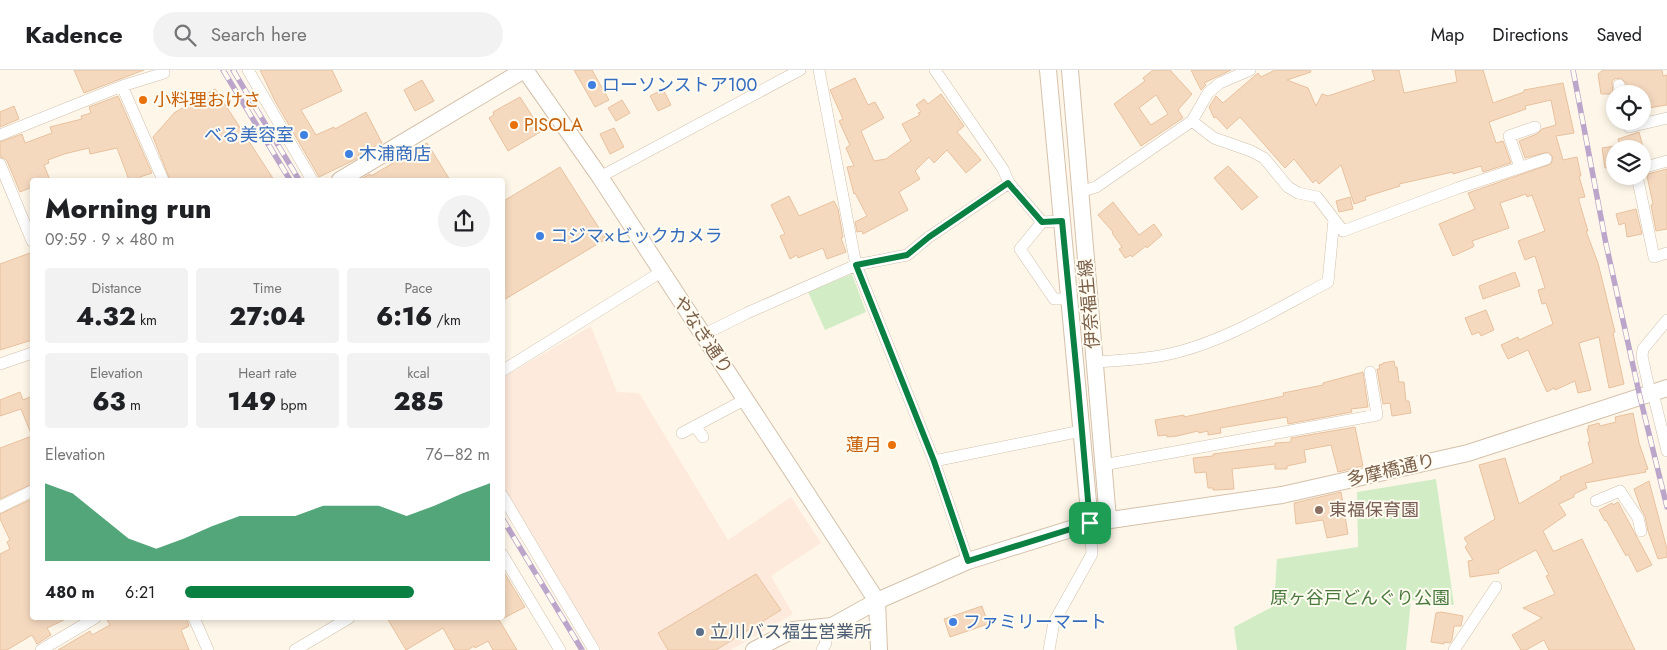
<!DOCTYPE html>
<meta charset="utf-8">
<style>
:root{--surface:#fff;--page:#f2f2f2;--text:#202124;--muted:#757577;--line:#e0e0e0;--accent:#0b8043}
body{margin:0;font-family:Jost,"Noto Sans JP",sans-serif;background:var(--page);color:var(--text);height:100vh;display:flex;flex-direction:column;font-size:19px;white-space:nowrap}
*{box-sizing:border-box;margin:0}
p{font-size:16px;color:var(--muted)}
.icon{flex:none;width:28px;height:28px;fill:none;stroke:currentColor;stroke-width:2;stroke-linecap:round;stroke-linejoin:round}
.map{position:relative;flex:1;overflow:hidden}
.drawer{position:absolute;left:30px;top:108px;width:475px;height:442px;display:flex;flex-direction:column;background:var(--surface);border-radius:5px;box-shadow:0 2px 8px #0003}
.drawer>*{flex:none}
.buttons{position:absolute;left:1606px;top:15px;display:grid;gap:10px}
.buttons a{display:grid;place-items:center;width:45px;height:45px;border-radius:50%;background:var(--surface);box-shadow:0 2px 8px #0003;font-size:25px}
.pin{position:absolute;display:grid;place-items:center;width:42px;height:42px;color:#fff;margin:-21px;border-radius:10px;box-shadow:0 2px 8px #0006}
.round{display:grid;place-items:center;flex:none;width:52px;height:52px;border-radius:26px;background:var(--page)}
.headline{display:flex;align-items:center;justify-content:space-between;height:85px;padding:0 15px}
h1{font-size:28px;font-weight:800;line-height:38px}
.figures{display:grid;grid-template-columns:repeat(3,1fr);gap:8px;height:85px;padding:5px 15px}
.figures div{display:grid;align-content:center;border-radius:5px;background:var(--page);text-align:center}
.figures b{font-size:25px;font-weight:800}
.figures small{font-size:14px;font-weight:400}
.figures p{font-size:14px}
.chart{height:140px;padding:10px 15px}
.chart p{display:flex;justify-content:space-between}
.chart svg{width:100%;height:90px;margin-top:5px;fill:var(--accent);opacity:.7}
ul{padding:0 15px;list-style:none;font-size:16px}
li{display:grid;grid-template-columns:80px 60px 1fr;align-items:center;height:38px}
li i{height:12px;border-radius:6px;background:var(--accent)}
header{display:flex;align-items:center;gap:30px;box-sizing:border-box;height:70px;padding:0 25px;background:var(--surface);border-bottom:1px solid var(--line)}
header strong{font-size:24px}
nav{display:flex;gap:28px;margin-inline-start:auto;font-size:18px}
.search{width:350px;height:45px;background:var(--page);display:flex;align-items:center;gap:12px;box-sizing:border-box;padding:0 18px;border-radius:28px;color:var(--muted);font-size:19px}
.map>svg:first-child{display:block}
.commercial{fill:#feeadd}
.green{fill:#d2edc6}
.building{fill:#f5d9bf;stroke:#e8c19e;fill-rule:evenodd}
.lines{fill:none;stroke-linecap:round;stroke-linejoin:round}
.street-casing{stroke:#d2c0ad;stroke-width:12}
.secondary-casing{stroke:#d5c1ab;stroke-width:18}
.street{stroke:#fff;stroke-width:11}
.secondary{stroke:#fff;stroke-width:16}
.rail-casing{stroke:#bca5ca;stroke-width:5.5}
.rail{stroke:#fffbf1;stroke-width:4;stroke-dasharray:11;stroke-linecap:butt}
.route-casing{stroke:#fff;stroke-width:10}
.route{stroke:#0b8043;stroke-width:6}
.shop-dot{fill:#3f7fe0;stroke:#fffbf1;stroke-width:2}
.food-dot{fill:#e8710a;stroke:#fffbf1;stroke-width:2}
.education-dot{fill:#8d6e63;stroke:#fffbf1;stroke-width:2}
.service-dot{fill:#5c6f8a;stroke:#fffbf1;stroke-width:2}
.labels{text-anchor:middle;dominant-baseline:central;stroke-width:4;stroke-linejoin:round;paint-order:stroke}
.shop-label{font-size:18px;fill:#366cbe;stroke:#fffbf1;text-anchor:start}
.food-label{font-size:18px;fill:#c56008;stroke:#fffbf1;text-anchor:start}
.street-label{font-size:18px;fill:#7b604a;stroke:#fffbf1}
.education-label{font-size:18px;fill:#785e54;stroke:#fffbf1;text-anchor:start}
.park-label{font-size:18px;fill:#4b7a3f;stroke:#fffbf1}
.service-label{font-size:18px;fill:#4e5e75;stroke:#fffbf1;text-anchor:start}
</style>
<header>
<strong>Kadence</strong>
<div class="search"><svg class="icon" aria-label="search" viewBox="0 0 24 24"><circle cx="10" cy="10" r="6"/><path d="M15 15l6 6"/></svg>Search here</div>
<nav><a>Map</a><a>Directions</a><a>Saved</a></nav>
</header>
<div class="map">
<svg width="1667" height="580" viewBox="0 0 1667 580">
<rect width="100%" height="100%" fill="#fef7e9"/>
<path class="commercial" d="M591,256L617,322L638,323L641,326L728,470L791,427L821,473L771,506L793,544L731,580H601L503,415L502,308Z"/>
<path class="green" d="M852,204L866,242L825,260L808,222Z
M1436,409L1454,535L1411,530L1406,580H1237L1234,557L1274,536L1277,489L1358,477L1357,422Z"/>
<path class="building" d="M74,0H144L84,23Z
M260,0H332L342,21L301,40L316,65L334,57L335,59L366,42L382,73L358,85L360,87L348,93L319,107L275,31Z
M574,0H592L609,30L595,37Z
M1153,0H1170L1192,24L1178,40L1183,48L1141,76L1114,34L1145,11L1143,8ZM1156,25L1168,44L1151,55L1139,38Z
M1191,0H1231L1204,13L1206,15L1201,20Z
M1275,0H1310L1311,2L1287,10L1308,18L1316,36L1322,24L1328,26L1375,10L1372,0H1399L1404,23L1457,12L1455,0H1483L1493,33L1524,22V20L1563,13L1574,63L1556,66L1563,90L1577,87L1581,106H1579L1585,127L1579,128V131L1588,161H1586L1598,193L1615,262L1613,263L1624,314L1609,318L1599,267L1579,273L1591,320L1578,323L1575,311L1555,320L1554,318L1547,322L1528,280L1508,289L1501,275L1518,267L1519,270L1553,254L1546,233L1542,234L1538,220L1545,218L1535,186L1525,190L1518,171L1545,161L1532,125L1527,127L1526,124L1500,133L1509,158L1472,171L1474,175L1473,177L1453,186L1439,154L1475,139L1468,123L1551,94L1553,87L1548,82L1525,88L1519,71L1537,64L1542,59L1556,55L1551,30L1525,36L1526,39L1489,52L1496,73L1503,71L1511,93L1483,102L1481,96L1453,104V102L1399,114L1400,116L1365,127L1366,130L1354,134L1341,95L1319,114L1316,110L1313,113L1294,89L1285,98L1240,47L1227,59L1216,47L1214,48L1209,37L1216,26L1223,33L1258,3L1261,7Z
M1603,0H1662L1663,6L1667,5V35L1642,39V24H1628L1626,13L1621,8L1614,9L1612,12L1613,24H1601L1598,4Z
M855,8L868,35L875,32L884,48L861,61L874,91L886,89L911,71L902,54L920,45L918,43L921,42L916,35L924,29L928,34L941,24L964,56L957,62L981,90L966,103L947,80L934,93L929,87L915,101L920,109L899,122L908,140L863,164L862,161L857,162L855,152L867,146L855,123L854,124L847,97L854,96L846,78L850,75L839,51L843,49L830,20Z
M422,10L434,31L415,41L404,20Z
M215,19L274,110H170L153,67L174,43Z
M663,19L671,35L658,41L650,26Z
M118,26L152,103L140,107L141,110H129L117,78L90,84L89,78L64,84L48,90L49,93L44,95L50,110H32V117L20,122L7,91L4,88L0,87V72L22,64L25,73L52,63L50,57L82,49L81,46L91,43L89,37Z
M520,27L542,61L508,81L489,48L494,45L493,42Z
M622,30L630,43L616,51L608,38Z
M14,36L19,49L0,57V42Z
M614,58L624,77L610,84L600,64Z
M1639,62L1643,77L1636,79H1621L1618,69Z
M427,73L450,110H359L370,104L371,106Z
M1615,76V96L1605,98L1602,78Z
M1228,96L1258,127L1242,140L1214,108Z
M560,97L606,169L502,231V132Z
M1667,99V159L1656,161L1651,135L1653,134L1647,106H1648V104Z
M789,126L799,146L834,131L838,139L843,167L841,168L846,182L827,189L823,178L798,188L797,185L790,189L780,166L785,164L771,135Z
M1350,127L1353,139L1339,142L1336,131Z
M1113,132L1139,165L1154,154L1162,165L1147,178L1146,176L1132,187L1131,185L1125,188L1119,179L1122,177L1112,163L1113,162L1098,145Z
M1636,139L1642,164L1627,167L1625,153L1619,155L1616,144Z
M30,183L32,191V270L0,280V194Z
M1515,202L1520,216L1483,229L1479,216Z
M1486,240L1494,260L1481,266L1479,262L1472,265L1465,248Z
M1394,291L1395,297H1397L1399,312H1404L1406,331H1409L1411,343L1392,346L1390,333L1383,334L1377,299H1380L1379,295L1383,294V293Z
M1363,302L1368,337L1351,339L1352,342L1288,354L1287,347L1220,358L1221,363L1208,365V361L1199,363L1198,361L1177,366L1167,367V365L1158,366L1155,350L1184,345V347L1284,326L1283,323L1323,315V313Z
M20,322L23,330L32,326V381L30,383L32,388V414L0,429V378L32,366L21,339L0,346V330Z
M1633,343L1639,373L1648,399L1645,400L1646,402L1585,413L1587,418L1574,424V427L1559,434L1566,445L1543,461L1553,481H1555L1582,469L1635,580H1549L1544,570L1526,580H1521L1512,565L1542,548L1523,538L1555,524L1546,506L1549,505L1536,480L1498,500L1499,503L1470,507L1468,491L1473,490L1465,477L1468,474L1464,468L1495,449L1479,395L1505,388L1519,434L1561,409L1560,407L1593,393L1588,372H1590L1587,359L1589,358L1588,356L1599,353L1600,356L1616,352L1615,347Z
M1355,357L1363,396L1338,402L1331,375L1304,380L1306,392L1287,396V399H1275V394L1232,399L1234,419L1216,420H1213V418H1208L1206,402L1195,403L1193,388L1213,386V384L1275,376V373L1291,372V368Z
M1649,411L1667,479V487L1658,489L1648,461L1645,446L1641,439L1634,419Z
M1341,422L1348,464L1327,468L1323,450L1296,454L1294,433Z
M32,429V548H68L47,558L51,565L37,574L32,565L7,580H0V484L10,479L7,472L10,470L0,449V444Z
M1618,432L1652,495L1637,502L1628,484L1626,486L1606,450L1605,451L1599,440L1612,433L1613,435Z
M502,499L525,537L502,549Z
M756,504L781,540L716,580H668L658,563Z
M982,536L988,554L950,567L944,549Z
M1441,542L1463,546L1461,556H1454L1452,570L1450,573L1444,572V574L1431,572L1436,543Z
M106,548H186L189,556L181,560L189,580H58L90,561L92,565L110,555Z
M387,548H498L517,580H493L488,571L475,578L474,576L468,580H455L443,558L406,580Z"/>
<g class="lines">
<g class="street-casing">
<path id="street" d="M248,0L312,110
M819,0L856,195L934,391L968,491
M935,0L1003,99L1009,113L1042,152
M1619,15L1621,24
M122,16L163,110
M1192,51L1214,68L1251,81L1264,88L1288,117L1298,123L1317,127L1343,161L1458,118L1546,89
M1628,51L1629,57L1667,48
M0,65L122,16L164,3L162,0
M0,94L32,171
M1520,97L1509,66L1535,57
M1642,98L1667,91
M1637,106L1654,187L1667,183
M600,107L800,0
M1079,122L1096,117L1192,51L1208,23L1220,13L1250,0
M1062,151L1042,152L1020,179L1054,229H1068
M703,265L747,243L856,195L907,185L929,167L1009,113
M1095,292C1123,290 1151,289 1178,282C1232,268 1280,237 1328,212L1334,149
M0,294L32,283
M502,301L661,202
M1650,323L1642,286L1643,279L1667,250
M1653,323L1667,381
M695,356L703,367
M682,363L746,329
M934,391L1081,361
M1103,395L1377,345L1370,302
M502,425L594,580
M1596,431L1620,421L1638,448L1641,461
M0,437L32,421
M502,484L560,580
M194,548L208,580
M821,557L826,573L822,580
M41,580L95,548
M295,580L349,548
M1049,580L1054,552L1092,484L1090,453
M1454,580L1496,517"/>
</g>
<g class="secondary-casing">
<path id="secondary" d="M525,0L600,107L877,531L879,580
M1048,0L1090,453
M1070,0L1108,449
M340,110L524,0
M754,580L793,560L832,556L877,531L968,491L1090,453L1282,425L1468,383L1667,318"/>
</g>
<use href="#street" class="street"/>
<use href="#secondary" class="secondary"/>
<g class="rail-casing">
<path id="rail" d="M223,0L290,110
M233,0L299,110
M1573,0L1606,174L1640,327L1667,437
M502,448L582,580"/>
</g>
<use href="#rail" class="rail"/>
</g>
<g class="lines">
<g class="route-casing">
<path id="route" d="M1008,113L1042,152L1062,151L1078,316L1090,453L968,491L934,391L856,195L907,185L929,167Z"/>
</g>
<use href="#route" class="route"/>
</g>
<g class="shop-dot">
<circle cx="592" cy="15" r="5"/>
<circle cx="304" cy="65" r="5"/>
<circle cx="349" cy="84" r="5"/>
<circle cx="540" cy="166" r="5"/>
<circle cx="953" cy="552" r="5"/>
</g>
<g class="food-dot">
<circle cx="143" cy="30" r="5"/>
<circle cx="514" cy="55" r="5"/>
<circle cx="892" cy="375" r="5"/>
</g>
<circle class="education-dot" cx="1319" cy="440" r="5"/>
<circle class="service-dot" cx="700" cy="562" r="5"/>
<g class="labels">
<g class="shop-label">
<text x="602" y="15">ローソンストア100</text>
<text x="294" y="65" text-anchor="end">べる美容室</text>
<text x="359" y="84">木浦商店</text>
<text x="550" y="166">コジマ×ビックカメラ</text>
<text x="963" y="552">ファミリーマート</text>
</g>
<g class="food-label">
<text x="153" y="30">小料理おけさ</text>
<text x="524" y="55">PISOLA</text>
<text x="882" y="375" text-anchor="end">蓮月</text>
</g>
<g class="street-label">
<text transform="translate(1089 234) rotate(-95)">伊奈福生線</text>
<text transform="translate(703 265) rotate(56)">やなぎ通り</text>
<text transform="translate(1391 400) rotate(-13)">多摩橋通り</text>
</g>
<g class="education-label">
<text x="1329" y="440">東福保育園</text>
</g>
<g class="park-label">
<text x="1360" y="528">原ヶ谷戸どんぐり公園</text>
</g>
<g class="service-label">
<text x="710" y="562">立川バス福生営業所</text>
</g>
</g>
</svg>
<div class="buttons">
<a><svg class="icon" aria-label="locate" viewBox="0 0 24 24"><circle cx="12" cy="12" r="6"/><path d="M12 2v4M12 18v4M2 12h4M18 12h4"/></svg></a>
<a><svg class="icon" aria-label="layers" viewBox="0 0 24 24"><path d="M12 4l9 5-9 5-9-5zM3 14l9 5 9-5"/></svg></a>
</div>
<div class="pin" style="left:1090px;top:453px;background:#1e9e55"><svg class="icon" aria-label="arrive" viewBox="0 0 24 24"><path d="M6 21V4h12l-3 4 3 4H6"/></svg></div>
<section class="drawer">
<div class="headline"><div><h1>Morning run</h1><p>09:59 · 9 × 480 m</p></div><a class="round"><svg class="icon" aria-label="share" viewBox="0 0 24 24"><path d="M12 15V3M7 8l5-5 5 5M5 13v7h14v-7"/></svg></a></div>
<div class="figures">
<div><p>Distance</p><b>4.32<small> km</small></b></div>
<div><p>Time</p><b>27:04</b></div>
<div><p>Pace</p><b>6:16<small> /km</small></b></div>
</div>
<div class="figures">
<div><p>Elevation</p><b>63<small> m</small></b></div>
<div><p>Heart rate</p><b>149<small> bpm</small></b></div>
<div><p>kcal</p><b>285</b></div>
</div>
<div class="chart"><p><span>Elevation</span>76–82 m</p>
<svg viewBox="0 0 160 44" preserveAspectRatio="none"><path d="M0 44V6L10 11L20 22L30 33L40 38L50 33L60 27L70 22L80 22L90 22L100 17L110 17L120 17L130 22L140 17L150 11L160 6V44z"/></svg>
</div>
<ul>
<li><b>480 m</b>6:21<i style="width:75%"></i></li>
</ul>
</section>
</div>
